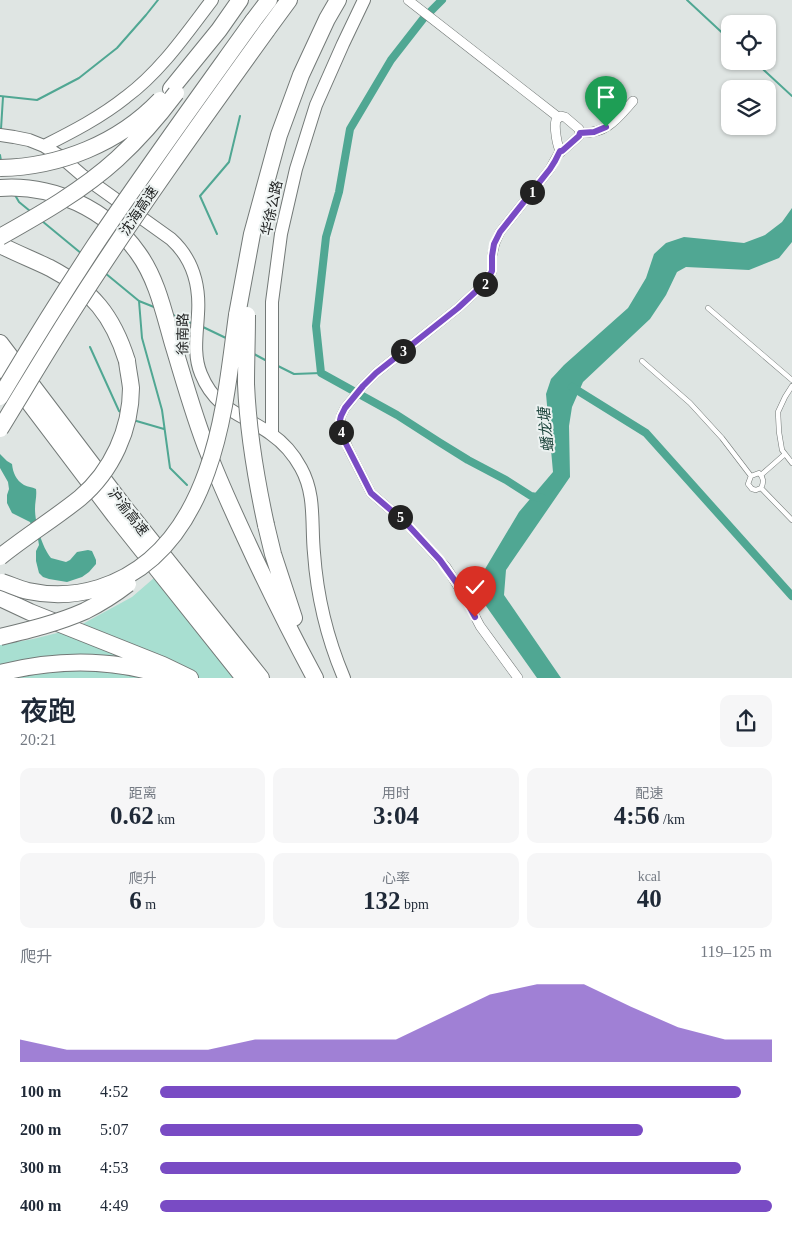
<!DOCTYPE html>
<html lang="zh">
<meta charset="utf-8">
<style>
:root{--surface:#fff;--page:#f6f6f7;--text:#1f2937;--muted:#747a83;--accent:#794bc4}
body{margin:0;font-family:"Times New Roman","Noto Sans SC",serif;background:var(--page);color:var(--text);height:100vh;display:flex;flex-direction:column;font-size:19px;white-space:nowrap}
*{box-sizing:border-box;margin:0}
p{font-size:16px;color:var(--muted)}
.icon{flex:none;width:28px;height:28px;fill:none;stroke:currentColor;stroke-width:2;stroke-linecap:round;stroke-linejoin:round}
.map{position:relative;height:678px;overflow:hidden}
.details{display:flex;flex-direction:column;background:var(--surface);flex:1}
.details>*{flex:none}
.tools{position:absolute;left:721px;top:15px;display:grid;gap:10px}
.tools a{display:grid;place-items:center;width:55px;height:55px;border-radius:10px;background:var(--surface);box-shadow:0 1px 4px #0004;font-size:25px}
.pin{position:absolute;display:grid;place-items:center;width:42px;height:42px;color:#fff;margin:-51px -21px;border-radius:50% 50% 50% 0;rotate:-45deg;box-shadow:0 0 5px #0007}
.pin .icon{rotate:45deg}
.km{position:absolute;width:25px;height:25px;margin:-12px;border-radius:50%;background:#222;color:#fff;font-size:14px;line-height:25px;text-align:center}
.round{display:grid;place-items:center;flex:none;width:52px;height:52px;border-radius:10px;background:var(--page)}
.overview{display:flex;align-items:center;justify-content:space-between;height:85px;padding:0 20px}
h1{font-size:28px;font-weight:600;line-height:38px}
.figures{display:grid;grid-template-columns:repeat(3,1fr);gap:8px;height:85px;padding:5px 20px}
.figures div{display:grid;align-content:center;border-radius:10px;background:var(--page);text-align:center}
.figures b{font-size:25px;font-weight:600}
.figures small{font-size:14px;font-weight:400}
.figures p{font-size:14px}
.chart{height:140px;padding:10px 20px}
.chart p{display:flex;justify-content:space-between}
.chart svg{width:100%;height:90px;margin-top:5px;fill:var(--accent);opacity:.7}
ul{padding:0 20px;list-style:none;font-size:16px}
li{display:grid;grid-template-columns:80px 60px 1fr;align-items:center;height:38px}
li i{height:12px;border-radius:6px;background:var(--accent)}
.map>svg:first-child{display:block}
.green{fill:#a8dfd1}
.water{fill:#50a793}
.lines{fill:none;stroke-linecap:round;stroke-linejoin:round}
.stream{stroke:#50a793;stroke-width:2}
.canal{stroke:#50a793;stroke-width:8}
.lane-casing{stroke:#737977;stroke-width:5.5}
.street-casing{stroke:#737977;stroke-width:10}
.secondary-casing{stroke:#737977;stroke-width:14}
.highway-casing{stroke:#737977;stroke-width:18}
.lane{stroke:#fff;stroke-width:4.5}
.street{stroke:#fff;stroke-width:9}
.secondary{stroke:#fff;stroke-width:12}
.highway{stroke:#fff;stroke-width:16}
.highway-bridge-casing{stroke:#737977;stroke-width:18;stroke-linecap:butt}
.highway-bridge{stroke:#fff;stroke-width:16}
.route-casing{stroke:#fff;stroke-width:10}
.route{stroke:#794bc4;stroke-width:6}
.labels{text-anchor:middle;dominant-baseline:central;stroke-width:4;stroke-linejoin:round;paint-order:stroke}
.street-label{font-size:14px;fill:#222424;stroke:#ecf2f1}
.water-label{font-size:15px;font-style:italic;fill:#1e463d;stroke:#ecf2f1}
</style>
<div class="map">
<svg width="792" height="678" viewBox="0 0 792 678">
<rect width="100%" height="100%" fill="#dfe5e3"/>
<path class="green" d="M154,578L234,678H194L77,627L132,597Z
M65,631L149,666L0,670V645L33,639Z
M84,667L150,678H4Z"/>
<path class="water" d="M792,208V242L779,258L749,270L686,267L677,272L666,295L650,319L583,382L572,407L569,426L570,477L506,570L504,595L561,678H537L486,606L485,569L519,512L553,472L546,394L551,379L564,365L628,308L646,278L654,254L666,243L684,237L744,243L765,235L782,222Z
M0,454L7,461L12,464C13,473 16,480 24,485C28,487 32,487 36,489C37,496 35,502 35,509C35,523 42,547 51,558L66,562L70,560L77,552L88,550L92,551L96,560V564L89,572L82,577L67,582L49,579L43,577L39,573L36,561V551L39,545L38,539L30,522L12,513L7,503V495L9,489L8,482L0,468Z"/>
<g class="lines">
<path class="stream" d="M687,0L730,40
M754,61L792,96
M0,96L37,100L79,78L117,48L146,15L158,0
M1,129L3,97
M0,155L1,161
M15,195L19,202L30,211
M42,221L82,254
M217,234L200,196L229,162L240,116
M105,273L139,301L154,307
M139,301L142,338L162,410L170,468L187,485
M173,315L191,323
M203,327L228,339
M90,347L119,411L121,412
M254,354L267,361
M278,366L294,374L321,373
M133,420L164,429"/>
<path class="canal" d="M442,0L423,19L391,60L350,129L339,192L326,237L316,326L321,373L397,415L439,442L468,460L506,480L531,496L542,498
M572,387L646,433L792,596"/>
<g class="lane-casing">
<path id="lane" d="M708,308L792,380
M642,361L690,403L722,438L751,476L748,484L752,489L756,490L761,488L792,520
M792,386L785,397L778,412L779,432L782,450L792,463
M761,475L785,454
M751,476L759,473C764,478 764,482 761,488"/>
</g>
<g class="street-casing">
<path id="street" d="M408,0L558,117
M561,116L565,117L579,129L580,131L579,136L561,152C557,147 554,127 556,120Z
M580,133C607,134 617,119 633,101
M518,678L480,626L466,599L446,567L407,524L371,493L349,450L341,431L340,426L341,416L345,408L363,386L376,373L458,308L486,282L492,271V256L495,243L500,232L550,169L560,151"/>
</g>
<g class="secondary-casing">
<path id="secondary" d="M0,135L14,137L29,140L44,146L61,157L83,176L171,239C193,259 200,285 198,314C197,334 193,355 201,374C216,411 243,414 271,434C284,443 294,455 301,468C316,495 311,524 314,553C317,596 327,638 344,678
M44,146C72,132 101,117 126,97C161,71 186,34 212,0
M272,434V302L281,234L296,169L316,105L343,44L364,0"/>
</g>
<g class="highway-casing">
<path id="highway" d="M253,21L269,0
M267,30L289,0
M171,89L219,30L240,0
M0,188C53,184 107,209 138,253C157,279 164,313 173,344C184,380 194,417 208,452C222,489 239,524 255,559C274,599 294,639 315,678
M0,245C16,253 33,260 50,268C92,290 113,316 127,361
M237,315L252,234L279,135L301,75L327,19L338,0
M0,343L125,508L261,678
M0,364L115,516L244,678
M266,525L273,554L294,618
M0,598L30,612L163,665L190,678
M0,673C55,659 113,658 168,677"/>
</g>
<use href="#lane" class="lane"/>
<use href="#street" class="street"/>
<use href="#secondary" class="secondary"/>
<use href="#highway" class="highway"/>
<g class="highway-bridge-casing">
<path id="highway-bridge" d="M0,168C60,167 119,143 160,100
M0,237C41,214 83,190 117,159C139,139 158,117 176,93
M247,315C247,338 246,361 246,384C248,432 256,479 266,525
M0,397C31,345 62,295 95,245C146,169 200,95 253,21
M0,429C24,390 47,351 72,312C133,216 200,123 267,30
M0,557C26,536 54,519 80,498C112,471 131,429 131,388C130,379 128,370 127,361
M2,582C11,585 19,589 28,591C51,596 76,595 99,588C156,570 188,525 207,471C225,421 230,366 237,315
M0,637C29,630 58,623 85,611C101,603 115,594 128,584"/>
</g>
<use href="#highway-bridge" class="highway-bridge"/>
</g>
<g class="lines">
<g class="route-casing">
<path id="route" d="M475,617L458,585L440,560L407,524L371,493L345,442L341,431L340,420L341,416L345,408L363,386L376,373L458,308L486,282L492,271V256L494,244L500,232L550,169L555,161L560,151H562L579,136L580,133L594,132L606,127"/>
</g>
<use href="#route" class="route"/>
</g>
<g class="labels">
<g class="street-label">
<text transform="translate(272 208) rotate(-78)">华徐公路</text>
<text transform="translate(139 211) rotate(-56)">沈海高速</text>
<text transform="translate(183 334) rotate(-89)">徐南路</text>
<text transform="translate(128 512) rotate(52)">沪渝高速</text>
</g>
<g class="water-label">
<text transform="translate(546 430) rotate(-96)">蟠龙塘</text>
</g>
</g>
</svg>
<div class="tools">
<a><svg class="icon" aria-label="locate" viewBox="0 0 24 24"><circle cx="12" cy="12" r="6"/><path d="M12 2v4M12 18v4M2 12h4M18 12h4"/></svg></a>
<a><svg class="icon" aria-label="layers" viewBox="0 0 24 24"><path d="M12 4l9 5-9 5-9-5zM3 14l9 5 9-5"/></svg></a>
</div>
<div class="pin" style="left:606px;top:127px;background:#1e9e55"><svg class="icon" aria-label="arrive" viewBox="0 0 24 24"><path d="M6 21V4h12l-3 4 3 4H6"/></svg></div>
<div class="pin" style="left:475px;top:617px;background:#d93025"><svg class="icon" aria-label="check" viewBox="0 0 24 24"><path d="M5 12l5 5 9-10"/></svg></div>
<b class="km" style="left:532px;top:192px">1</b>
<b class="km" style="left:485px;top:284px">2</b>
<b class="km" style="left:403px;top:351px">3</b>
<b class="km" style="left:341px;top:432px">4</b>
<b class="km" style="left:400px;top:517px">5</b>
</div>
<section class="details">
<div class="overview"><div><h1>夜跑</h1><p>20:21</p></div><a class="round"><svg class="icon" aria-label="share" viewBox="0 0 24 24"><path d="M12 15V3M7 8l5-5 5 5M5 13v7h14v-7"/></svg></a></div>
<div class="figures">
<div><p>距离</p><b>0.62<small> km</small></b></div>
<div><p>用时</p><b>3:04</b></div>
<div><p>配速</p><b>4:56<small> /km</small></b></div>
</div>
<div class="figures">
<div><p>爬升</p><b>6<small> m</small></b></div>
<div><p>心率</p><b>132<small> bpm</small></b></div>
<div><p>kcal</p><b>40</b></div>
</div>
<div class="chart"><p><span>爬升</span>119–125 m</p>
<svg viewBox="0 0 160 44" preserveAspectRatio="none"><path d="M0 44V33L10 38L20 38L30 38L40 38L50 33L60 33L70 33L80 33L90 22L100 11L110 6L120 6L130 17L140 27L150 33L160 33V44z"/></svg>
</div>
<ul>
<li><b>100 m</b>4:52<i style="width:95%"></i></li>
<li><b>200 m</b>5:07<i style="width:79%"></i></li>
<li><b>300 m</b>4:53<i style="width:95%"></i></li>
<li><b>400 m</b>4:49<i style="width:100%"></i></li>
</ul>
</section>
